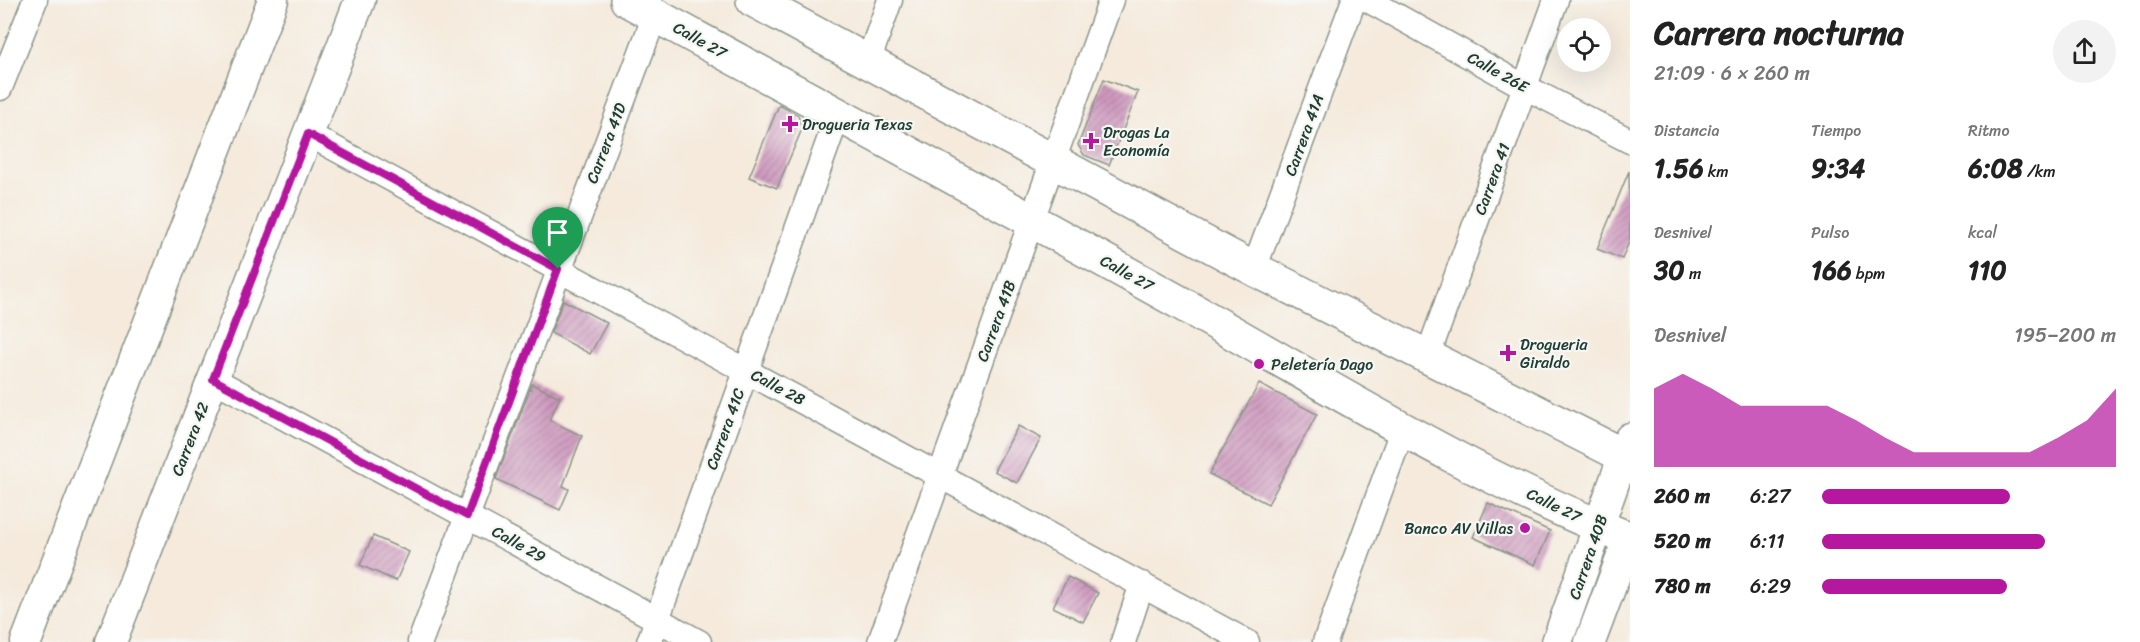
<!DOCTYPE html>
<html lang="es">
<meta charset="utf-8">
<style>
:root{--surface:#fff;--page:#f2f2f2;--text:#222;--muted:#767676;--accent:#b5179e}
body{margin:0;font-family:Sriracha,sans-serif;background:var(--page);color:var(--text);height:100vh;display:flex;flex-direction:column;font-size:22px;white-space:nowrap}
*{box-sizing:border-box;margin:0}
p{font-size:20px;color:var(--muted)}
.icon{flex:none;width:33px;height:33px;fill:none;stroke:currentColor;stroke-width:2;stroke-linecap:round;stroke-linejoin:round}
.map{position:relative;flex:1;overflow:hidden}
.side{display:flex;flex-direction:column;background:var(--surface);width:510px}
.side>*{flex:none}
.controls{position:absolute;left:1557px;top:18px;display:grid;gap:12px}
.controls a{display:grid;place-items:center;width:54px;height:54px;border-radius:50%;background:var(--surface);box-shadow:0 6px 24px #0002;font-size:30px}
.pin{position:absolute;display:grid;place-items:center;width:51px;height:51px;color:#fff;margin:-62px -26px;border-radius:50% 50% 50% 0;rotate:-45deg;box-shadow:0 0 6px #0007}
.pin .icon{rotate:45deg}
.round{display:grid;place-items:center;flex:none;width:63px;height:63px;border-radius:32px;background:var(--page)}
.head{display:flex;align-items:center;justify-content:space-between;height:102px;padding:0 24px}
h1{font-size:33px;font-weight:700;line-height:45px}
.metrics{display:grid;grid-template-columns:repeat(3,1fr);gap:9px;height:102px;padding:6px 24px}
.metrics div{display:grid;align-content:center}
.metrics b{font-size:26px;font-weight:700}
.metrics small{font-size:16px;font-weight:400}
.metrics p{font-size:16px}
.chart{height:168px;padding:12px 24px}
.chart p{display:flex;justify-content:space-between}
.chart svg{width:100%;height:108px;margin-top:6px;fill:var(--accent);opacity:.7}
ul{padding:0 24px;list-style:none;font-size:20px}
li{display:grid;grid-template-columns:96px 72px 1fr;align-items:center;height:45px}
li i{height:15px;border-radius:8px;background:var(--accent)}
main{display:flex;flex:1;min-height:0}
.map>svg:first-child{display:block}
.building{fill:url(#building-hatch)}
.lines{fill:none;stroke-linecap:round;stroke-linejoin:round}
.minor-casing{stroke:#8a9488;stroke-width:27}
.tertiary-casing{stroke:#8a9488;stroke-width:33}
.secondary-casing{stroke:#8a9488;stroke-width:36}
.minor{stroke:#fff;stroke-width:24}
.tertiary{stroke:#fff;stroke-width:30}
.secondary{stroke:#fff;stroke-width:33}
.route-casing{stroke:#fff;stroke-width:12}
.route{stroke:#b5179e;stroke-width:8}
.poi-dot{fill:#b5179e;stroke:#f6f6f2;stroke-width:2}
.labels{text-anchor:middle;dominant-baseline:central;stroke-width:4.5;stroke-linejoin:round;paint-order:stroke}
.street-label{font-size:16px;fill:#1f3d34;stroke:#f6f6f2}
.poi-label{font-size:16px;fill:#1f3d34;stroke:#f6f6f2;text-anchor:start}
</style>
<main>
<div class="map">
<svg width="1630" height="642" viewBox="0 0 1630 642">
<defs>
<pattern id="building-hatch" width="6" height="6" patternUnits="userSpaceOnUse" patternTransform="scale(1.5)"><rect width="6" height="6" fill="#ce97be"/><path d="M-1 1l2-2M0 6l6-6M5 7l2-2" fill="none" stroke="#a77c9b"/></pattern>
</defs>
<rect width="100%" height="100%" fill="#f6f6f2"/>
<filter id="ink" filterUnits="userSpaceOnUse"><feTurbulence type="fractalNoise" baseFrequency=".0167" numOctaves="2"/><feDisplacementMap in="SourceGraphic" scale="12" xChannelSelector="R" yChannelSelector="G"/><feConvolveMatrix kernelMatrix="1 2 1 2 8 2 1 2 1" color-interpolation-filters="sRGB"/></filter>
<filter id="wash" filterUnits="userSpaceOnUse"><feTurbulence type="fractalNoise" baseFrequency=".008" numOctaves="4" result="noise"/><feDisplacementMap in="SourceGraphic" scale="24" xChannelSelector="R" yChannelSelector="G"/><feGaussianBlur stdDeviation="1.35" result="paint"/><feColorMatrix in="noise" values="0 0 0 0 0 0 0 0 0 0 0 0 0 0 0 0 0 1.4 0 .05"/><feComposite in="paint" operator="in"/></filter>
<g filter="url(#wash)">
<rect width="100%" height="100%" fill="#f5eadc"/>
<g id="blocks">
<path class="building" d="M1104,79L1138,92L1109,165L1084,155L1078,145Z
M779,105L798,115L802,129L777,188L749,177Z
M1629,171L1630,239L1622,259L1597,249Z
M563,300L607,323L590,354L551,333Z
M532,384L560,397L549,420L582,436L563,486L569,489L560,510L496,479Z
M1259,384L1317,414L1268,504L1209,474Z
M1018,426L1041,438L1017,483L994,471Z
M1488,503L1550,531L1535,565L1473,537Z
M373,536L409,552L396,581L360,565Z
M1068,577L1098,593L1083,622L1053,607Z"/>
</g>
</g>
<g filter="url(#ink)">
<use href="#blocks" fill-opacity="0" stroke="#8a9488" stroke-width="1.5"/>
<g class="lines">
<g class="minor-casing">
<path id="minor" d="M1368,0L1525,87L1630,141
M868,62L890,0
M0,88L35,0
M308,134L1247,642
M1254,269L1354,0
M1427,358L1556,0
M213,379L699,642
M420,642L655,15
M649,642L838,115
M880,642L1111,0
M1123,642L1142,584
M1325,642L1403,428"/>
</g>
<g class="tertiary-casing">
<path id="tertiary" d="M26,642L273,0
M111,642L360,0
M1557,642L1630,438
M1590,642L1630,535"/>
</g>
<g class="secondary-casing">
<path id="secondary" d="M627,0C813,101 1000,202 1184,305C1330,387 1474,477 1630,539
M753,0L1254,269L1630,459"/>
</g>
<use href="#minor" class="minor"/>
<use href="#tertiary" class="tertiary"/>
<use href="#secondary" class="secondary"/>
</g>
</g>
<g class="lines" filter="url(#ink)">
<g class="route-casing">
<path id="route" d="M308,134L558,269L467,516L213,379Z"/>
</g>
<use href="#route" class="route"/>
</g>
<g class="poi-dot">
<path d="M787 115h6v6h6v6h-6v6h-6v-6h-6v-6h6z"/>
<path d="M1088 132h6v6h6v6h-6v6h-6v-6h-6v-6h6z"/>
<path d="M1505 344h6v6h6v6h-6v6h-6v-6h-6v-6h6z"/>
<circle cx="1259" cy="364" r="6"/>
<circle cx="1525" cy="528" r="6"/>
</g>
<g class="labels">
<g class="street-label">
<text transform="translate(700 40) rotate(29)">Calle 27</text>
<text transform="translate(1498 72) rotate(29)">Calle 26E</text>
<text transform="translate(1304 135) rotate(-70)">Carrera 41A</text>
<text transform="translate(606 143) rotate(-69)">Carrera 41D</text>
<text transform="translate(1492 179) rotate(-70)">Carrera 41</text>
<text transform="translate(1127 273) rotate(29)">Calle 27</text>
<text transform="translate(996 321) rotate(-70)">Carrera 41B</text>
<text transform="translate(778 387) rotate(28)">Calle 28</text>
<text transform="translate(725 429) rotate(-70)">Carrera 41C</text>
<text transform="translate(190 439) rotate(-69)">Carrera 42</text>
<text transform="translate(1554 505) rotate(26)">Calle 27</text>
<text transform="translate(519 544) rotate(29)">Calle 29</text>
<text transform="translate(1588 557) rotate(-71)">Carrera 40B</text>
</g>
<g class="poi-label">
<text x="802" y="124">Drogueria Texas</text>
<text x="1103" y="132">Drogas La<tspan x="1103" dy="18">Economía</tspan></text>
<text x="1520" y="344">Drogueria<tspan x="1520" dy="18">Giraldo</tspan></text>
<text x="1271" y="364">Peletería Dago</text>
<text x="1513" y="528" text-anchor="end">Banco AV Villas</text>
</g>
</g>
</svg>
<div class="controls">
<a><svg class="icon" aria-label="locate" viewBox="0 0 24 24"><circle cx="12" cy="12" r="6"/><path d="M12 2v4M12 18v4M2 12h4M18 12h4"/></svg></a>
</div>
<div class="pin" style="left:558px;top:269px;background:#1e9e55"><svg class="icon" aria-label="arrive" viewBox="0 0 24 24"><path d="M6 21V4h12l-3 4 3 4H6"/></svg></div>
</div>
<section class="side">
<div class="head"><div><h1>Carrera nocturna</h1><p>21:09 · 6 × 260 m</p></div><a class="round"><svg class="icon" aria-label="share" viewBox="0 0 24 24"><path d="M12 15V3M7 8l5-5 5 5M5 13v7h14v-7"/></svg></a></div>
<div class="metrics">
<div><p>Distancia</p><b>1.56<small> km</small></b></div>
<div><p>Tiempo</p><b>9:34</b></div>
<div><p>Ritmo</p><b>6:08<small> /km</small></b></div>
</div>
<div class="metrics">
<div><p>Desnivel</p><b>30<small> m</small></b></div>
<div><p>Pulso</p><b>166<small> bpm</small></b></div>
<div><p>kcal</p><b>110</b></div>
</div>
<div class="chart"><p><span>Desnivel</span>195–200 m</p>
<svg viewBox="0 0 160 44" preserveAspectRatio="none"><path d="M0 44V12L10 6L20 12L30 19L40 19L50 19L60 19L70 25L80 32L90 38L100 38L110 38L120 38L130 38L140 32L150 25L160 12V44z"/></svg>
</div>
<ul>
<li><b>260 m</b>6:27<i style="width:64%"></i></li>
<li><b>520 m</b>6:11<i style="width:76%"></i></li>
<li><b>780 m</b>6:29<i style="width:63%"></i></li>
</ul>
</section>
</main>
